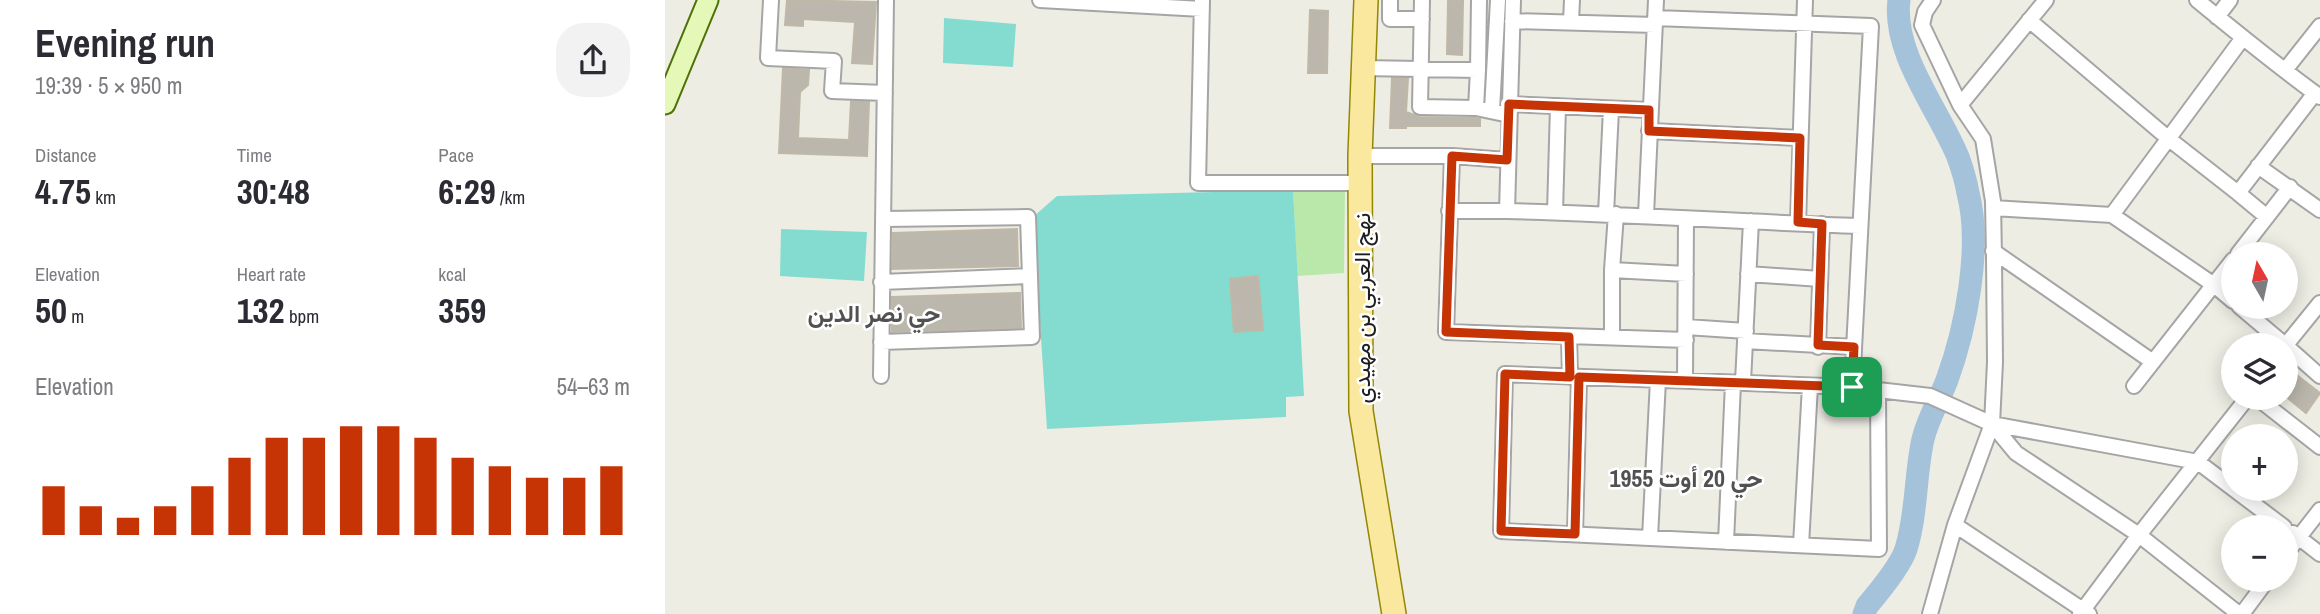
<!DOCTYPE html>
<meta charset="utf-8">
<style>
:root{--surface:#fff;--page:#f2f2f3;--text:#2b2b33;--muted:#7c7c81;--accent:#c63405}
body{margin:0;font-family:"Archivo Narrow",Vazirmatn,sans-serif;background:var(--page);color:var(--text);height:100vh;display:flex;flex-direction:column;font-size:26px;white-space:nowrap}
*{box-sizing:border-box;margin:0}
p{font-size:23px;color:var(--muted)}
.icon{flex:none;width:38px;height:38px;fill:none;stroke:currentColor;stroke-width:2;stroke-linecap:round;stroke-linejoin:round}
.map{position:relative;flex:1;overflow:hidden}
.panel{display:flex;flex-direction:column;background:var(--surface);width:665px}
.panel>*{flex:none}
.needle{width:46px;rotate:351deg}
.fabs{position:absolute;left:1556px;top:242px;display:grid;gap:14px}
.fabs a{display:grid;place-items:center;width:77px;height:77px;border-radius:50%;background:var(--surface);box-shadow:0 4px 18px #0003;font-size:35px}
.pin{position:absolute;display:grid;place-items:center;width:60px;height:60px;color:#fff;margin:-30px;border-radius:14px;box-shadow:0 4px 10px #0006}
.round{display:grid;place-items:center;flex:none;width:74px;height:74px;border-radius:28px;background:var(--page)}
.headline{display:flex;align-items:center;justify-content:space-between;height:119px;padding:0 35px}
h1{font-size:38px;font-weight:800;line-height:52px}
.metrics{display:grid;grid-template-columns:repeat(3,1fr);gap:10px;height:119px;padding:7px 35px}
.metrics div{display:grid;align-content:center}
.metrics b{font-size:35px;font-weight:800}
.metrics small{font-size:19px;font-weight:400}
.metrics p{font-size:19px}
.chart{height:196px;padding:14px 35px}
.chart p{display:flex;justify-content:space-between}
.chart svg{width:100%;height:126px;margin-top:7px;stroke:var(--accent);stroke-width:6}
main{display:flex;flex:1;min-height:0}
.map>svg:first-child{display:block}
.grass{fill:#bae8ab}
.pitch{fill:#83dccf}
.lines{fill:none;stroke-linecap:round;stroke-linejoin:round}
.river{stroke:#a5c2db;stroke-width:23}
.building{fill:#bbb7ad;stroke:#c0b8a6;stroke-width:2}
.street-casing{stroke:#a5a5a5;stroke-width:18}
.secondary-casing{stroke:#4d7207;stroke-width:23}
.primary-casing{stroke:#948704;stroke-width:26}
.street{stroke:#fff;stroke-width:14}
.secondary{stroke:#e5f8b8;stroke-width:19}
.primary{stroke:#f9e89e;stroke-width:23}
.route-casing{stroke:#fff;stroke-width:14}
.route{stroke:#c63405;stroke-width:9}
.labels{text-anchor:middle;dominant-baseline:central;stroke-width:5;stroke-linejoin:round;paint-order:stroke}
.street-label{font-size:23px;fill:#1e1e1e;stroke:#fff}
.neighbourhood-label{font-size:24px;font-weight:bold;fill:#515151;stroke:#fff}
</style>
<main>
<section class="panel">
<div class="headline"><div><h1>Evening run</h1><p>19:39 · 5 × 950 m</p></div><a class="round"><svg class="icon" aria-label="share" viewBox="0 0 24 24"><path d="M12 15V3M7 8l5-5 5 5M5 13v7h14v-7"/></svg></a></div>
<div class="metrics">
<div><p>Distance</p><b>4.75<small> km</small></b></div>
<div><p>Time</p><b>30:48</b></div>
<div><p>Pace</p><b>6:29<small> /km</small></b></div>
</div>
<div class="metrics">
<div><p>Elevation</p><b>50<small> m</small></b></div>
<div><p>Heart rate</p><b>132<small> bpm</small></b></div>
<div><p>kcal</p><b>359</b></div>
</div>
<div class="chart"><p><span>Elevation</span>54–63 m</p>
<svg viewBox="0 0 160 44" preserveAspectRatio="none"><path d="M5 44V27M15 44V34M25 44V38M35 44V34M45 44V27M55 44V17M65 44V10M75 44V10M85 44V6M95 44V6M105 44V10M115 44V17M125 44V20M135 44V24M145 44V24M155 44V20"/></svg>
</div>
</section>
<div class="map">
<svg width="1655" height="614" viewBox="0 0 1655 614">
<rect width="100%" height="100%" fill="#eeede4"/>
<path class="grass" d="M680,189L679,273L632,276L628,190Z"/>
<path class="pitch" d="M279,18L351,24L348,67L278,63Z
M628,190L639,396L621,397V417L382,429L368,217L392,196Z
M116,229L202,232L199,281L115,276Z"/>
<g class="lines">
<path class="river" d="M1199,614L1202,606C1213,593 1236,565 1241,549C1252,514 1250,475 1258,439C1263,418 1274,401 1282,380C1301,328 1317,247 1303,193C1301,181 1297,168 1293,157C1274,110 1227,53 1234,0"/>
</g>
<path class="building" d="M122,0L211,2L207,64L187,63L190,22L138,19V26L120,25Z
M783,1H798L797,55L782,54Z
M645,10L663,11L662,73H643Z
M118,68L144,70L143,85L135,92L133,138L184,140L186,101L204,102L202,156L114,153Z
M727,78H743L741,112L755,117L810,118L815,119V126H741V128H725Z
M352,229L353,266L227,269L228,233Z
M593,276L598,330L569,332L565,279Z
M355,293L356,328L227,332V297Z
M1620,366L1655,393L1641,413L1620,396Z"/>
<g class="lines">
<g class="street-casing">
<path id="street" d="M106,0L103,58L169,61L167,91L220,93
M375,0L537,9
M537,0L533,183H695
M725,0V19H757
M757,0L755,107L811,108
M848,0L842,211C960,214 1077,222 1195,226
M1532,0C1572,33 1613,66 1655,97
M1552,17L1565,0
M990,18L1206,26L1187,387
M1364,20L1504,139L1573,193L1650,93
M847,21L990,25
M906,22L907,0
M697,68L813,70L811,108L844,115
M1621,69L1655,26
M813,70L814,0
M843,104L984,110
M1295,105L1381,0
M827,110L833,0
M984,131L1135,138
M695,156H787L842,160
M787,156L781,332L1021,340
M1593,166L1655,210
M1573,193L1602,217
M1328,208L1447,215L1577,39
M784,211H842
M890,212L893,106
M941,214L946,109
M981,215L991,0
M1447,215L1549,285L1568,301
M1133,223L1140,0
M1328,251L1488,362
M1573,254L1625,187
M947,270L1021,274
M1083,274L1155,279
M216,282L365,276
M1574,306L1620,345
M1021,327L1081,331
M904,337L905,377
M947,337V270L951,214
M1080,341L1189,347
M216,342L367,337L363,217L219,219
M1620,345L1655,376
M1620,346L1655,303
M1153,347L1157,224
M216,376L221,0
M1020,381L1021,219
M1078,382L1086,221
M1469,386L1568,260
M1213,391L1214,549L836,531L840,374L1187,387L1265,396L1327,424L1533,462L1619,527
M1591,397L1655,447
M1327,424L1351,453L1474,535L1574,614
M1290,525L1424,614
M1628,533L1655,554
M910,534L914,377
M985,538L993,380
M1061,542L1068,383
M1136,545L1145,386
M1620,555L1655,510
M1265,614L1290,525L1327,424L1330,362L1329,258L1328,201L1318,139L1295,105L1257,25L1260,12L1268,0
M1415,614L1474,535L1583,397
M1577,614L1603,579"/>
</g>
<g class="secondary-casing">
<path id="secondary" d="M0,104L43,0"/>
</g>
<g class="primary-casing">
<path id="primary" d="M701,0L695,156L696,411L729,614"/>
</g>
<use href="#street" class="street"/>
<use href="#secondary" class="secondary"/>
<use href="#primary" class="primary"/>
</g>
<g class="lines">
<g class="route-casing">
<path id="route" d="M844,104L984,110V131L1135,138L1133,222L1157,224L1153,345L1189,347L1187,387L914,377L910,534L836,531L840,374L905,377L904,337L781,332L787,156L842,160Z"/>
</g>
<use href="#route" class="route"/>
</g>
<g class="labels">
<g class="street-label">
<text transform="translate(696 308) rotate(-90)">نهج العربي بن مهيدي</text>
</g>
<g class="neighbourhood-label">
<text x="209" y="313">حي نصر الدين</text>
<text x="1021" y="478">حي 20 أوت 1955</text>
</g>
</g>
</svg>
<div class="fabs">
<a><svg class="needle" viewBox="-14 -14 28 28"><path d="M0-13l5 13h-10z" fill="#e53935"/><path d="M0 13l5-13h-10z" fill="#7c7c81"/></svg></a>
<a><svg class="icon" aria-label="layers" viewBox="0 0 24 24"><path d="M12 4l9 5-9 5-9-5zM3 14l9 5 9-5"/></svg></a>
<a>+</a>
<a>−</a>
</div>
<div class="pin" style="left:1187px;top:387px;background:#1e9e55"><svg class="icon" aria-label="arrive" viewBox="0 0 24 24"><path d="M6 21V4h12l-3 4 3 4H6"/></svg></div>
</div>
</main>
